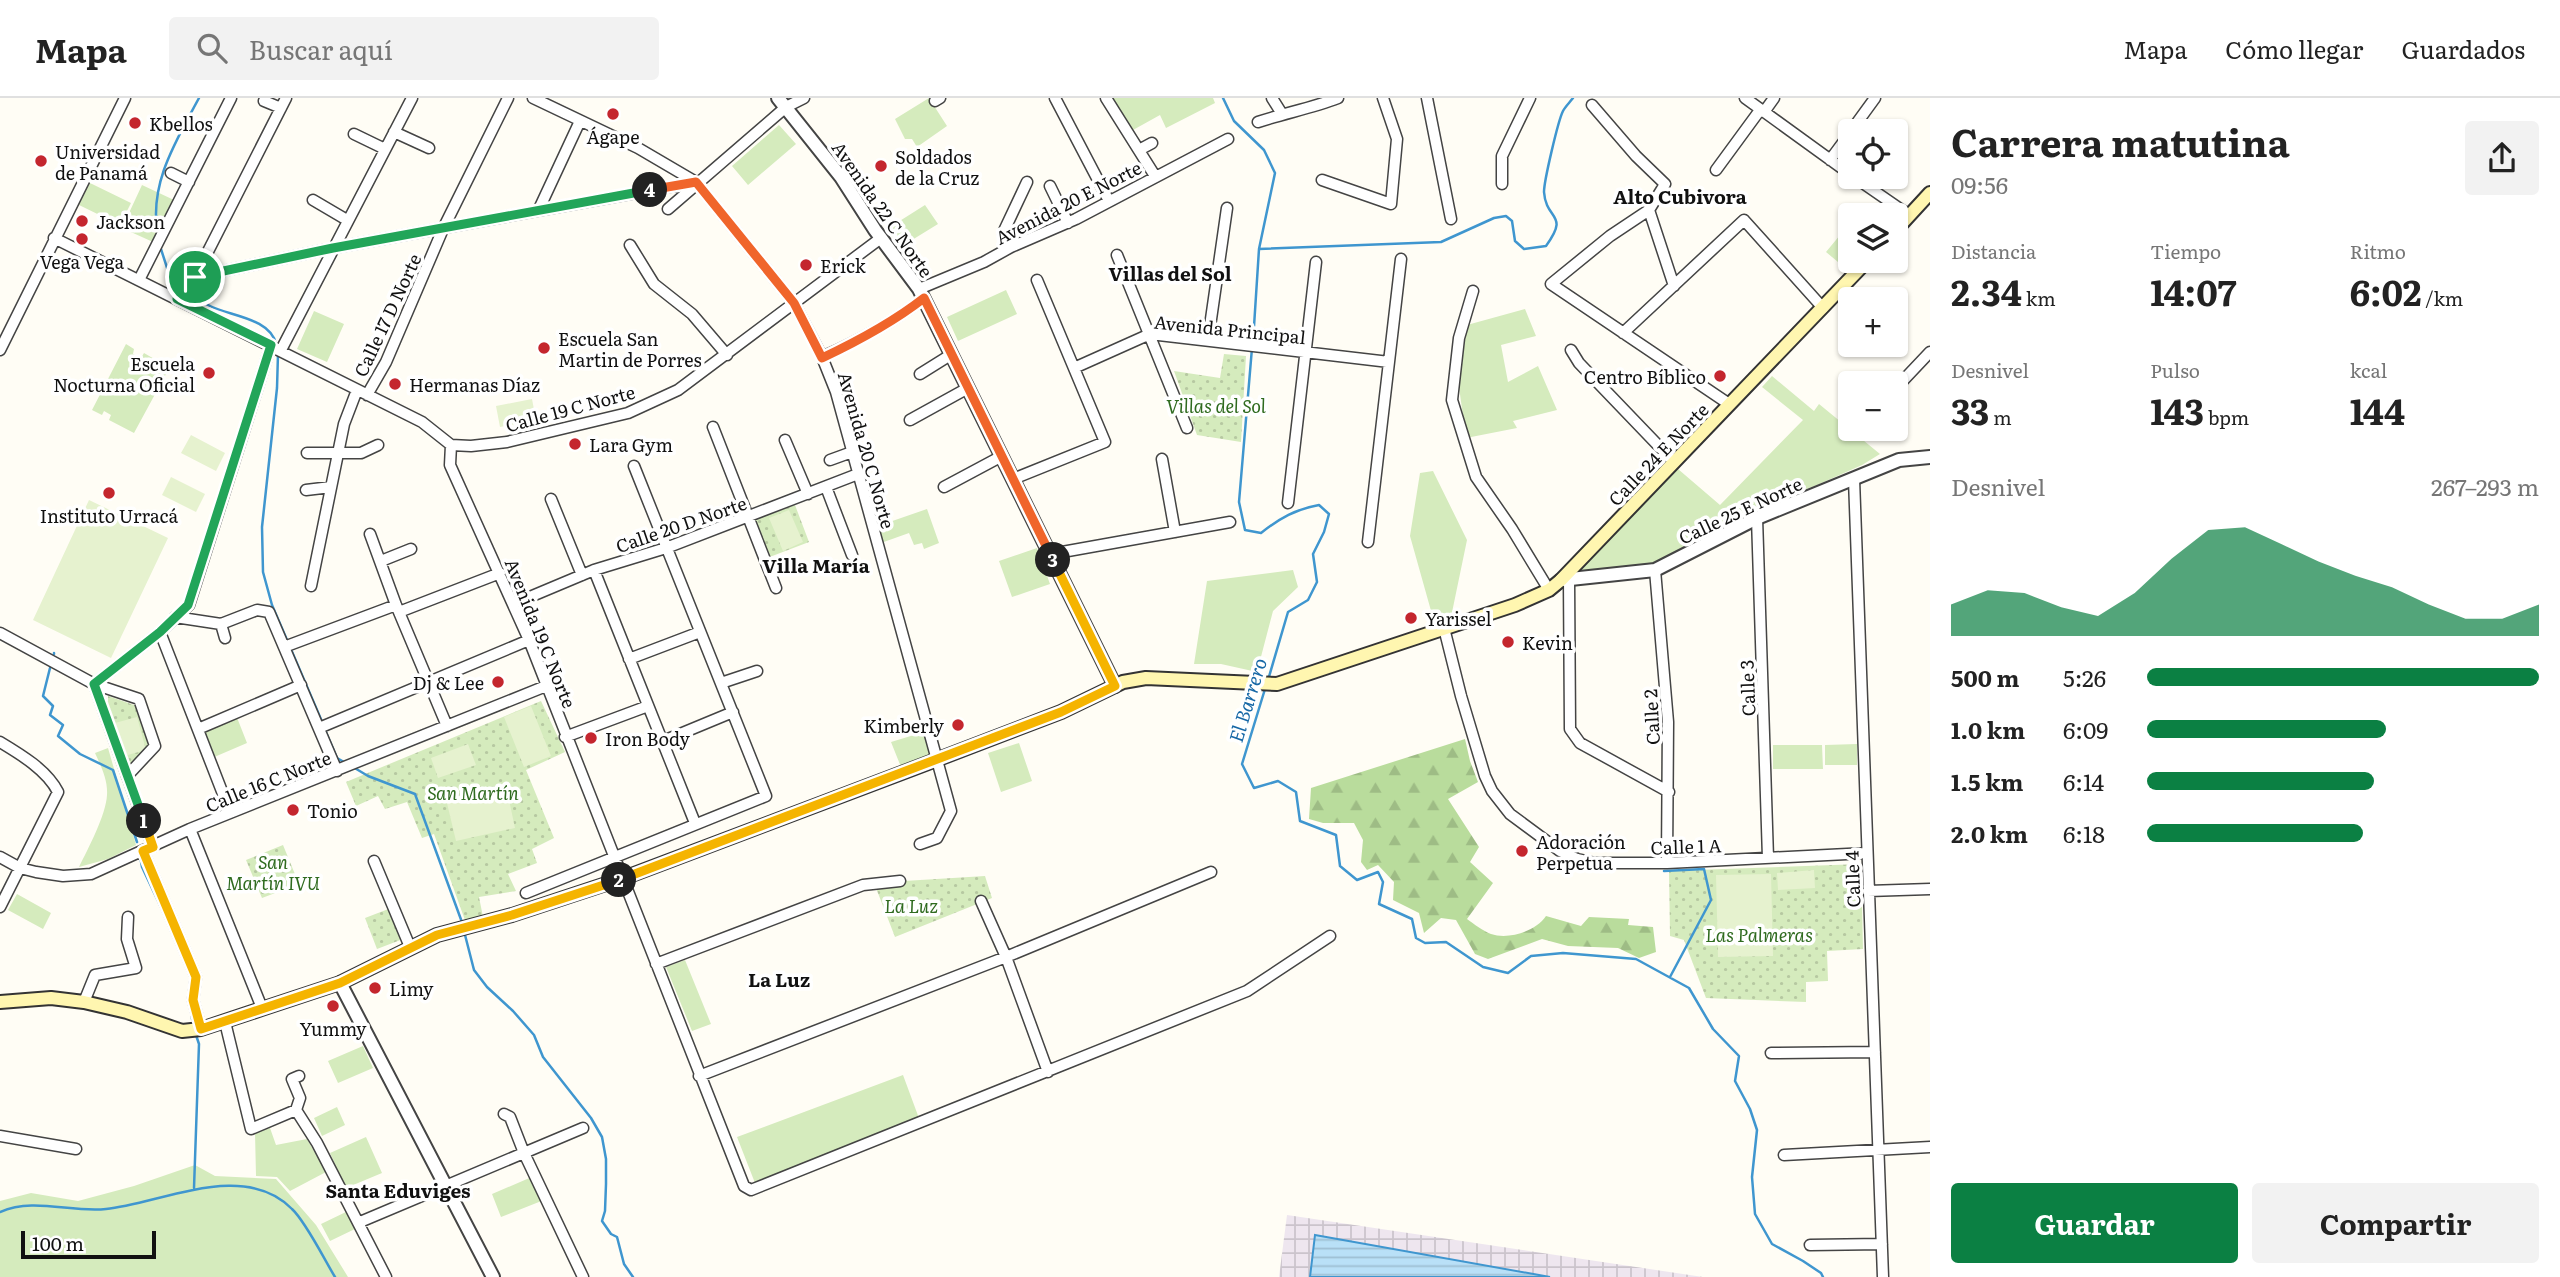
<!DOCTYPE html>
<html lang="es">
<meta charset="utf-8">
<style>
:root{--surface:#fff;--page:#f2f2f2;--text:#222;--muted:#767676;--line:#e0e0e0;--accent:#0b8043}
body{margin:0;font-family:Literata,serif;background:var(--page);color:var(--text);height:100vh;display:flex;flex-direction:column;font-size:26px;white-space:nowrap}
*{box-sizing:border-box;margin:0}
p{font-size:23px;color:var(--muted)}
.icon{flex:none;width:38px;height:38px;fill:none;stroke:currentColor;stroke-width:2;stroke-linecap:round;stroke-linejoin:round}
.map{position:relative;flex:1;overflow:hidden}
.panel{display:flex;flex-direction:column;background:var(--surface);width:630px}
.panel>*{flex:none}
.tools{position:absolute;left:1838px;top:21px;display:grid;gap:14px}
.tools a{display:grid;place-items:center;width:70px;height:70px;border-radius:7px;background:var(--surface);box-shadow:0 2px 5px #0004;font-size:35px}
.scale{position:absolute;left:21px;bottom:18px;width:135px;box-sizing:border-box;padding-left:7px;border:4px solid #111;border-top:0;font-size:19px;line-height:24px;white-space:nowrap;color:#111;-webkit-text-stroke:5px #fff;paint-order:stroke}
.pin{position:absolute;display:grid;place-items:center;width:60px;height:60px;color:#fff;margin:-30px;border:4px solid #fff;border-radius:50%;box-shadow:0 2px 7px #0007}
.km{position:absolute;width:35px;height:35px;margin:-18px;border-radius:50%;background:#222;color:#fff;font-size:19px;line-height:35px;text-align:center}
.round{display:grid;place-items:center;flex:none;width:74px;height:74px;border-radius:7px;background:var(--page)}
.head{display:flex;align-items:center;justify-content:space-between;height:119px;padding:0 21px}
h1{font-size:38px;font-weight:700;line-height:52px}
.metrics{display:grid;grid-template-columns:repeat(3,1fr);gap:10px;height:119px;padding:7px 21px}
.metrics div{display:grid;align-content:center}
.metrics b{font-size:35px;font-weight:700}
.metrics small{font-size:19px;font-weight:400}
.metrics p{font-size:19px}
.chart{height:196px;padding:14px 21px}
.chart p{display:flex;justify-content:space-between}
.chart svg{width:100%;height:126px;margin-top:7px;fill:var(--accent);opacity:.7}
.button{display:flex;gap:14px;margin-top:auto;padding:14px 21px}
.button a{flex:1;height:80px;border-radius:7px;background:var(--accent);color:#fff;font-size:28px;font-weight:700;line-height:80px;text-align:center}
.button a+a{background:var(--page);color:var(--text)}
ul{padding:0 21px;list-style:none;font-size:23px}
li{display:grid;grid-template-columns:112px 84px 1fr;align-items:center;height:52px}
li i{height:18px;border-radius:9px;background:var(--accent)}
header{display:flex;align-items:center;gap:42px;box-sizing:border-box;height:98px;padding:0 35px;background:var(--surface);border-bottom:2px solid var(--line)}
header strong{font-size:33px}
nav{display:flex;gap:38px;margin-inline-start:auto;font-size:24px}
.search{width:490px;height:63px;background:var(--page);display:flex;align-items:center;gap:18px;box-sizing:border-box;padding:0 24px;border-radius:7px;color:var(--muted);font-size:26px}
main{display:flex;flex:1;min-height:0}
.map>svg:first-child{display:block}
.industrial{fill:url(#industrial-grid)}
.grass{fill:#d5ebbd}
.forest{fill:url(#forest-firs)}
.park{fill:url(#park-dots)}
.pitch{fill:#e6f2cf}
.water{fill:url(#water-rules);stroke:#3f96cf;stroke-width:2}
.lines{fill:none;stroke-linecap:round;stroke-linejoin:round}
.stream{stroke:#3f96cf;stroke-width:2.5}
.minor-casing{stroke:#444;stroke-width:13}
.tertiary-casing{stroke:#444;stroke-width:16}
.secondary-casing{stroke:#333;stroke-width:16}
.minor{stroke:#fff;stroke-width:10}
.tertiary{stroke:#fff;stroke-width:12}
.secondary{stroke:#fff6b0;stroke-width:12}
.split-1-casing{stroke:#fff;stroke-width:14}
.split-2-casing{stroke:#fff;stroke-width:14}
.split-3-casing{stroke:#fff;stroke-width:14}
.split-4-casing{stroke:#fff;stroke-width:14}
.split-5-casing{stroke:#fff;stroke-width:14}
.split-1{stroke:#22a559;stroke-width:9}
.split-2{stroke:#f5b400;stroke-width:9}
.split-3{stroke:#f5b400;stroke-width:9}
.split-4{stroke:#f0652b;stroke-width:9}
.split-5{stroke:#22a559;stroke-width:9}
.poi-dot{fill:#c4262e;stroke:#fff;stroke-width:2.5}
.labels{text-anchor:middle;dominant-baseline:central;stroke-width:7;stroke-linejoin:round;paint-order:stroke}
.poi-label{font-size:18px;fill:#111;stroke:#fff;text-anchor:start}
.street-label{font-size:18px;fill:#111;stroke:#fff}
.park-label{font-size:18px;font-style:italic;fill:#2f6b1f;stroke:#fff}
.neighbourhood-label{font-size:19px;font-weight:bold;fill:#111;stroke:#fff}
.water-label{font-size:19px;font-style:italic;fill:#1768a6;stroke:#fff}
</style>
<header>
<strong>Mapa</strong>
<div class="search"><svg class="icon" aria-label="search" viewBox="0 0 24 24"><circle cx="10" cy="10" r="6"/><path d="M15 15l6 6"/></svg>Buscar aquí</div>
<nav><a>Mapa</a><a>Cómo llegar</a><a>Guardados</a></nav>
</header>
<main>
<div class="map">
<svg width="1930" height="1179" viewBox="0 0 1930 1179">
<defs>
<pattern id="industrial-grid" width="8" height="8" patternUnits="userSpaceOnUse" patternTransform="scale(1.75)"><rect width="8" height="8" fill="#eee6ef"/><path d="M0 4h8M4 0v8" fill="none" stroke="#cbc4cc"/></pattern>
<pattern id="forest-firs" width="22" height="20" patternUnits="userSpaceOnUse" patternTransform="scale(1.75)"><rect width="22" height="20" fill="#b9dc9c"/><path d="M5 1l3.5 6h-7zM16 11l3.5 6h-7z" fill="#9ebc85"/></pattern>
<pattern id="park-dots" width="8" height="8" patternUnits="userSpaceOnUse" patternTransform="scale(1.75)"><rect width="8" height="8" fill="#d5ebbd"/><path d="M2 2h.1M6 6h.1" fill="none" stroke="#b6c8a1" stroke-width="1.8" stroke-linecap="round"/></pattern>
<pattern id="water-rules" width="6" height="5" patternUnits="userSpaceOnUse" patternTransform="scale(1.75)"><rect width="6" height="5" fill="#b9e0f7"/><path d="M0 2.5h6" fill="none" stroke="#9ebfd3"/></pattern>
</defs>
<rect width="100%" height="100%" fill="#fffdf5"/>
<path class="industrial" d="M1287,1117L1703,1179H1279Z"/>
<path class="grass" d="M929,0L947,28L917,49L912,41H905L895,21Z
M1111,0H1213L1215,5L1166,30L1160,17L1133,32Z
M779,27L796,46L748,87L732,68Z
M90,85L131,105L120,127L79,107Z
M142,87L174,102L153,144L122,130Z
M925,107L938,126L899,150L887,131Z
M1850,125V163H1859L1850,174L1826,154Z
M1006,192L1017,216L958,243L947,219Z
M1525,211L1536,238L1501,247L1508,284L1538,268L1557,312L1513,323L1517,330L1466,340L1459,289L1467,227Z
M314,213L344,226L327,264L297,251Z
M126,246L134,251L133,256L141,260L144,255L156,262L153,270L166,276L134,335L109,322L111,317L104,313L102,317L92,312Z
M1772,278L1814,313L1819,306L1880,356L1862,367L1817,387L1750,412L1650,468L1574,476L1678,371L1720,407L1803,322L1762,289Z
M1433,373L1467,442L1450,524L1435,527L1410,438L1420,375Z
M927,411L939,445L924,451L922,445L914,447L909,435L881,445L875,429Z
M1037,450L1050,486L1012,499L999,463Z
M1293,472L1298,489L1273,513L1257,574L1221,566H1194L1207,483Z
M236,617L247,645L212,660L201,632Z
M924,634L931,659L901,669L891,644Z
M1019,645L1032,683L1001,694L988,655Z
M1857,646V667H1825V647Z
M1773,647H1822L1823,671H1773Z
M108,650L136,747L108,761L79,769C88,751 106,717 107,697C108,682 101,668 95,655Z
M17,796L51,815L43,831L8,812Z
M685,862L711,926L692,933L666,869Z
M363,948L373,970L338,985L328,963Z
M903,977L920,1023L755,1085L737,1039Z
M337,1009L345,1027L322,1038L314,1020Z
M270,1030L276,1047L307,1041L326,1074L290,1093L277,1079L256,1078L255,1035Z
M366,1039L382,1075L346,1090L330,1055Z
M195,1067L215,1078L276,1081L316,1127L348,1179H0V1103L31,1095L78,1103L134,1088Z
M534,1078L544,1102L501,1119L492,1096Z
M348,1113L357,1130L330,1143L321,1126Z"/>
<path class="forest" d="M1465,641L1470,663L1478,684L1448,701L1479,749L1470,764L1493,785L1467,821C1474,826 1483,833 1491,836C1509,842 1536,833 1546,818L1581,828L1589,819L1629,821L1628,827L1653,829L1656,854L1639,860L1618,850L1568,848L1542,841L1488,861L1475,856L1456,822L1441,820L1424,835L1419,815L1393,802L1394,784L1378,767L1367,772L1361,764L1363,742L1354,725H1323L1309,721L1311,690Z"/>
<path class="park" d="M1224,256L1246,258L1241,344L1197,337L1174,273L1220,280Z
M795,407L809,444L767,460L752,423Z
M108,598L137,608L150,650L127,674L108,606Z
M541,603L565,654L526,672L554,740L532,751L537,765L508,776L516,793L479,799L483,819L466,825L434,736L422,740L407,704L385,711L378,698L356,708L346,684Z
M283,747L299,786L262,800L246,762Z
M1861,766L1863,851L1827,853L1828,883L1806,884V904L1706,900L1684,842L1670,838L1669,773Z
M985,778L992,800L895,839L876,790L888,784Z
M391,810L403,841L377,851L365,820Z"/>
<path class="pitch" d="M532,301L536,322L500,329L496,308Z
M191,337L225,355L216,373L181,355Z
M171,379L205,396L196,414L162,397Z
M89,402L168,440L111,560L33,522Z
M789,412L803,444L783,453L769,420Z
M531,608L551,658L524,669L504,619Z
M137,619L146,652L124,658L115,625Z
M468,646L476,667L438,680L431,660Z
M506,688L515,730L456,743L446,701Z
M1814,772L1815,790L1778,792L1777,775Z
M1771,776L1773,858L1718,859L1716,777Z"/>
<path class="water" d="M1315,1137L1550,1179H1310Z"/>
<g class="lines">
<path class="stream" d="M1223,0L1234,23L1264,52L1275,75L1259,151L1253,244
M158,137C148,87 176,43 199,0
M160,148L170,179L184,187
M1259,151L1441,144L1494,120L1506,118L1512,123L1515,143L1524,151L1546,148C1570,115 1546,123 1544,94C1544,83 1558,23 1563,13C1565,9 1570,4 1573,0
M187,191C194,197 201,205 210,208C230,218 270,220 276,246
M1252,250L1239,404L1245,432L1261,435C1280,420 1296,411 1319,407L1329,416L1324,434L1313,456L1317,484L1308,502L1288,514L1268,582
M278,256L277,290L262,429L263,474L272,507L323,626
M54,556V555
M50,570L43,598L53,608L50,617L63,627L58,638L80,656L113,672L137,744
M1265,591L1242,666L1254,690L1278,683L1296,694L1300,723L1336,737L1340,768L1357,782L1378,774L1383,784L1379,806L1412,821L1416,840L1425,845L1446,844L1483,869L1508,875L1531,858L1563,855L1636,861L1689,890L1713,931L1739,958L1735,983L1750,1011L1757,1032L1752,1079L1755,1116L1772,1146L1803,1163L1821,1175L1823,1179
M325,632L337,660L344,664
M353,669L368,678L415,696L463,827
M140,758L142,769L166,820
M1664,773L1704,771L1711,802L1670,879
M464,833L474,872L487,889L513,913L534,937L543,959L591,1020L602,1039L606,1061V1086L605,1113L602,1123L611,1136L617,1139L624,1166L633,1179
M191,912L192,921
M194,1090L199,946L196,937
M0,1114C34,1099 71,1115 106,1111C162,1105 244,1062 292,1111C306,1124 324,1161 335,1179"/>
<g class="minor-casing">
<path id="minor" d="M533,0L638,50L696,84L794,205L822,259L836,294L951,713L937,740L920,746
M1055,0L1109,103
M1106,0L1155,78
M1272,0L1282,16
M1427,0L1451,121
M1745,0L1850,76
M264,3L281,10
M935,3L940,0
M1592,7L1636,58L1665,86L1649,112L1610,138L1551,186L1729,306
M1764,14L1774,0
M1258,24C1285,15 1312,10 1338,0
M1851,33L1875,0
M394,34L429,50
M354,36L385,51
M1139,52L1152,45
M1830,62L1850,35
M1716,72L1760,12
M171,75L189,84
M1854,79L1909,117
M1322,82L1391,106L1397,41L1383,0
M1502,86V58L1530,0
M1050,88L1068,125
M313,102L347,122
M539,111L580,23
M668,111L786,9L804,0
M1649,112L1674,188
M1003,135L1027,84
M54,140L422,324L451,347L471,348L507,344L628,315L678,292L881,140
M630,147L654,186L692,216L727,257
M1117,157L1187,330
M195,179L333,150L696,84
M139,182L231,0
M919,191L984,164L1011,149L1076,121L1228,41
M1473,193L1459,240L1452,302L1476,379L1512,431L1549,492
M177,201L195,179L286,0
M1623,235L1744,122L1823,210
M1208,242L1227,110
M0,252L125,0
M281,252L412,0
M1571,252L1579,265L1674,364
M822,259C858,243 892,225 924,200
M1074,270L1150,236L1389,264
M920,276L952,256
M1895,291L1930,254
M367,297L386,264L443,131L508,0
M910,322L968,290
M713,329L776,490
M1856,333L1858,331
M785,342L808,396
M451,347L450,367L529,542L744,1088L751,1092L1247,893L1330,838
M307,355H361L378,347
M1162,361L1175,434
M830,362L852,354
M1013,381L1105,344L1037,182
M1854,381L1883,1179
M826,389L852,457
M944,389L1002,358
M306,392L331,389
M551,401L582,477
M1288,405L1316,164
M1757,420L1768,760
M370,436L396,507L447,628
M1368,444L1401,161
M1051,456L1230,424
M381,463L411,451
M594,472L695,725
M1655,472L1668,624L1667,765
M1569,481L1570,631L1580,645L1669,694
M311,488L344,326L357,292
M513,506L594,472L666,450L858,376
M399,514L500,475
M175,519L221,526L225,540
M221,526L257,512L269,514L337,673
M1444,530L1461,598L1485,678L1492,693L1510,716L1560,753L1577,761L1595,765H1667L1867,755
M160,534L230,714
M0,535L94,586L139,601L155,648L127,678
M284,549L396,507
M629,561L700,534
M721,585L757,573
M94,586L160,534L189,507L271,247
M94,586L153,749
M319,630L529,542
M198,631L301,587
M565,639L648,608
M663,643L733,614
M0,644C20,656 47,672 58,694L0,809
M190,731L262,910
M143,753L196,879L193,902L201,931
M0,759L20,770L36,774L63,778L91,776L190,731L546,588
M374,763L410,849
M1868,793L1930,791
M526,795L766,698L634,368
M981,803L1006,859L1048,974
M656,866L863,787L900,783
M84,904L95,877L136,870L127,841L128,819
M225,924L251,1031L296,1012L317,1045L386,1179
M1771,955L1875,954
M699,978L1006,859L1211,774
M296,1012L300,1000L292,981L299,978
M504,1016L510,1019L524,1055L583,1179
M0,1038L76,1051
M1784,1057L1930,1049
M360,1124L583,1030
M1810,1147L1882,1146"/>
</g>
<g class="tertiary-casing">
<path id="tertiary" d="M778,0L841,79L875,132L919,191L1115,588
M1561,482L1655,472L1757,420L1899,362L1930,359
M340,885L493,1179"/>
</g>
<g class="secondary-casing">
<path id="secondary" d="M1895,133L1930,95
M0,904L51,900L84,904L127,914L182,933L201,931L340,885L437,837L512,817L621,781L928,665L1061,614L1123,584L1146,580L1277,586L1515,507L1549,492L1561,482L1867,163"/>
</g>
<use href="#minor" class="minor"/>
<use href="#tertiary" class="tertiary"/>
<use href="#secondary" class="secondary"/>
</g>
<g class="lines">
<g class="split-1-casing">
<path id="split-1" d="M144,723L94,586L160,534L188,507L271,247L177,201L195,179"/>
</g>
<g class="split-2-casing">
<path id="split-2" d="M144,723L153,749L143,753L196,879L193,902L201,931L340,885L437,837L512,817L619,782"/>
</g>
<g class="split-3-casing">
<path id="split-3" d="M619,782L1061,614L1115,588L1053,462"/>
</g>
<g class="split-4-casing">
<path id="split-4" d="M650,92L696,84L794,205L822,260C858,243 892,225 924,200L1053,462"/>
</g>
<g class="split-5-casing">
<path id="split-5" d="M195,179L333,150L650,92"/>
</g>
<use href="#split-1" class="split-1"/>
<use href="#split-2" class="split-2"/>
<use href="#split-3" class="split-3"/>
<use href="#split-4" class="split-4"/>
<use href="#split-5" class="split-5"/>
</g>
<g class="poi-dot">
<circle cx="613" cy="16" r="7"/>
<circle cx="135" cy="25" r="7"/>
<circle cx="41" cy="63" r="7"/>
<circle cx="881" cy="68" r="7"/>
<circle cx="82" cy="123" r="7"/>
<circle cx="82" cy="141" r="7"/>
<circle cx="806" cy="167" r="7"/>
<circle cx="544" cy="250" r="7"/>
<circle cx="209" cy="275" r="7"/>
<circle cx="1720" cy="278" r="7"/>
<circle cx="395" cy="286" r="7"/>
<circle cx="575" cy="346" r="7"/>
<circle cx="109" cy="395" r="7"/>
<circle cx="1411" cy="520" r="7"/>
<circle cx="1508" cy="544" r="7"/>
<circle cx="498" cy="584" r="7"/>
<circle cx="958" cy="627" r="7"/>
<circle cx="591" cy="640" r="7"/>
<circle cx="293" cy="712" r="7"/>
<circle cx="1522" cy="753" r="7"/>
<circle cx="375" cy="890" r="7"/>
<circle cx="333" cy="908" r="7"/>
</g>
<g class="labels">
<g class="poi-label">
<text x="149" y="25">Kbellos</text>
<text x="613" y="38" text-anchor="middle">Ágape</text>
<text x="55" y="53">Universidad<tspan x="55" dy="21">de Panamá</tspan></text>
<text x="895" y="58">Soldados<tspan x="895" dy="21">de la Cruz</tspan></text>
<text x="96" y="123">Jackson</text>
<text x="82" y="163" text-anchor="middle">Vega Vega</text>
<text x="820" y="167">Erick</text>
<text x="558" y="240">Escuela San<tspan x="558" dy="21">Martin de Porres</tspan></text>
<text x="195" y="265" text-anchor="end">Escuela<tspan x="195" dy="21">Nocturna Oficial</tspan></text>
<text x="1706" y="278" text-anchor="end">Centro Bíblico</text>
<text x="409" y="286">Hermanas Díaz</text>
<text x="589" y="346">Lara Gym</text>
<text x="109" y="417" text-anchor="middle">Instituto Urracá</text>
<text x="1425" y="520">Yarissel</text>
<text x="1522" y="544">Kevin</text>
<text x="484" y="584" text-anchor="end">Dj &amp; Lee</text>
<text x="944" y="627" text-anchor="end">Kimberly</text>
<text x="605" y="640">Iron Body</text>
<text x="307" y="712">Tonio</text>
<text x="1536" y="743">Adoración<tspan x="1536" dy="21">Perpetua</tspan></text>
<text x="389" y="890">Limy</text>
<text x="333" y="930" text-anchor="middle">Yummy</text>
</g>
<g class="street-label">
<text transform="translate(1068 104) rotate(-27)">Avenida 20 E Norte</text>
<text transform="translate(883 111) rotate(55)">Avenida 22 C Norte</text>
<text transform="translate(387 217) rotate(-65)">Calle 17 D Norte</text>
<text transform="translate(1230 231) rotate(6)">Avenida Principal</text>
<text transform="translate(570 310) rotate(-15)">Calle 19 C Norte</text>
<text transform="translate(867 352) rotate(74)">Avenida 20 C Norte</text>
<text transform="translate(1658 356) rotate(-46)">Calle 24 E Norte</text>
<text transform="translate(1740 412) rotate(-25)">Calle 25 E Norte</text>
<text transform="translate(681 426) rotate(-19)">Calle 20 D Norte</text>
<text transform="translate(541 535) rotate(68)">Avenida 19 C Norte</text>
<text transform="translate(1747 590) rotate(-92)">Calle 3</text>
<text transform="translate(1651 619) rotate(-93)">Calle 2</text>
<text transform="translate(268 683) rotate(-22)">Calle 16 C Norte</text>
<text transform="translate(1686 748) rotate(-2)">Calle 1 A</text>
<text transform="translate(1852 781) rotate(-92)">Calle 4</text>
</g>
<g class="park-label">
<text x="1216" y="307">Villas del Sol</text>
<text x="473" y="694">San Martín</text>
<text x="273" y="763">San<tspan x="273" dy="21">Martín IVU</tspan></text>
<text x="911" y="807">La Luz</text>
<text x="1759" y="836">Las Palmeras</text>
</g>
<g class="neighbourhood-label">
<text x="1680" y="98">Alto Cubivora</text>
<text x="1170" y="175">Villas del Sol</text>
<text x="816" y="467">Villa María</text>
<text x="779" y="881">La Luz</text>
<text x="398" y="1092">Santa Eduviges</text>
</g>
<g class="water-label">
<text transform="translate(1247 602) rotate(-73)">El Barrero</text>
</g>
</g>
</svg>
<div class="tools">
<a><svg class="icon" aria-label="locate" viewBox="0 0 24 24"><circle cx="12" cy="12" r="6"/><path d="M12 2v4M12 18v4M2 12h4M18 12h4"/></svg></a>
<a><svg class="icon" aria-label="layers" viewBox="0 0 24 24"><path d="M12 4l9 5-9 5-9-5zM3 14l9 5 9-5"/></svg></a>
<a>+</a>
<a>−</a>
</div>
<div class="scale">100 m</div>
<div class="pin" style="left:195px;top:179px;background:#1e9e55"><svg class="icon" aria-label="arrive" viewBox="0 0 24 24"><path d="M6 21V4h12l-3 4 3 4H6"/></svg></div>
<b class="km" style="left:144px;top:723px">1</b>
<b class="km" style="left:619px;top:782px">2</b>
<b class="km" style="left:1053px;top:462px">3</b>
<b class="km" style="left:650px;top:92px">4</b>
</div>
<section class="panel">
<div class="head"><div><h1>Carrera matutina</h1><p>09:56</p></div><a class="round"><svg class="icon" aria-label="share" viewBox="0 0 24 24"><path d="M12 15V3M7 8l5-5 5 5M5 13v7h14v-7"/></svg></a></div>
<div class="metrics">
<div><p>Distancia</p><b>2.34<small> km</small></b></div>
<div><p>Tiempo</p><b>14:07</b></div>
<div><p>Ritmo</p><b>6:02<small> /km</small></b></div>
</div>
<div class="metrics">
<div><p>Desnivel</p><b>33<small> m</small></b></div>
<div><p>Pulso</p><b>143<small> bpm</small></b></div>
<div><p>kcal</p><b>144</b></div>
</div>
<div class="chart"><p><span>Desnivel</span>267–293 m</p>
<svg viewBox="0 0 160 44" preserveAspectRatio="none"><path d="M0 44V33L10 28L20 29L30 34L40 37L50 29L60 17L70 7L80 6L90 12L100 18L110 23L120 27L130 33L140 38L150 38L160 33V44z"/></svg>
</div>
<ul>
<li><b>500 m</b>5:26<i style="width:100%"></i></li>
<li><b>1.0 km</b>6:09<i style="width:61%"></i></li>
<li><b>1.5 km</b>6:14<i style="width:58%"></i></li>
<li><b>2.0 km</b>6:18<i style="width:55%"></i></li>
</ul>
<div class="button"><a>Guardar</a><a>Compartir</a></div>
</section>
</main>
